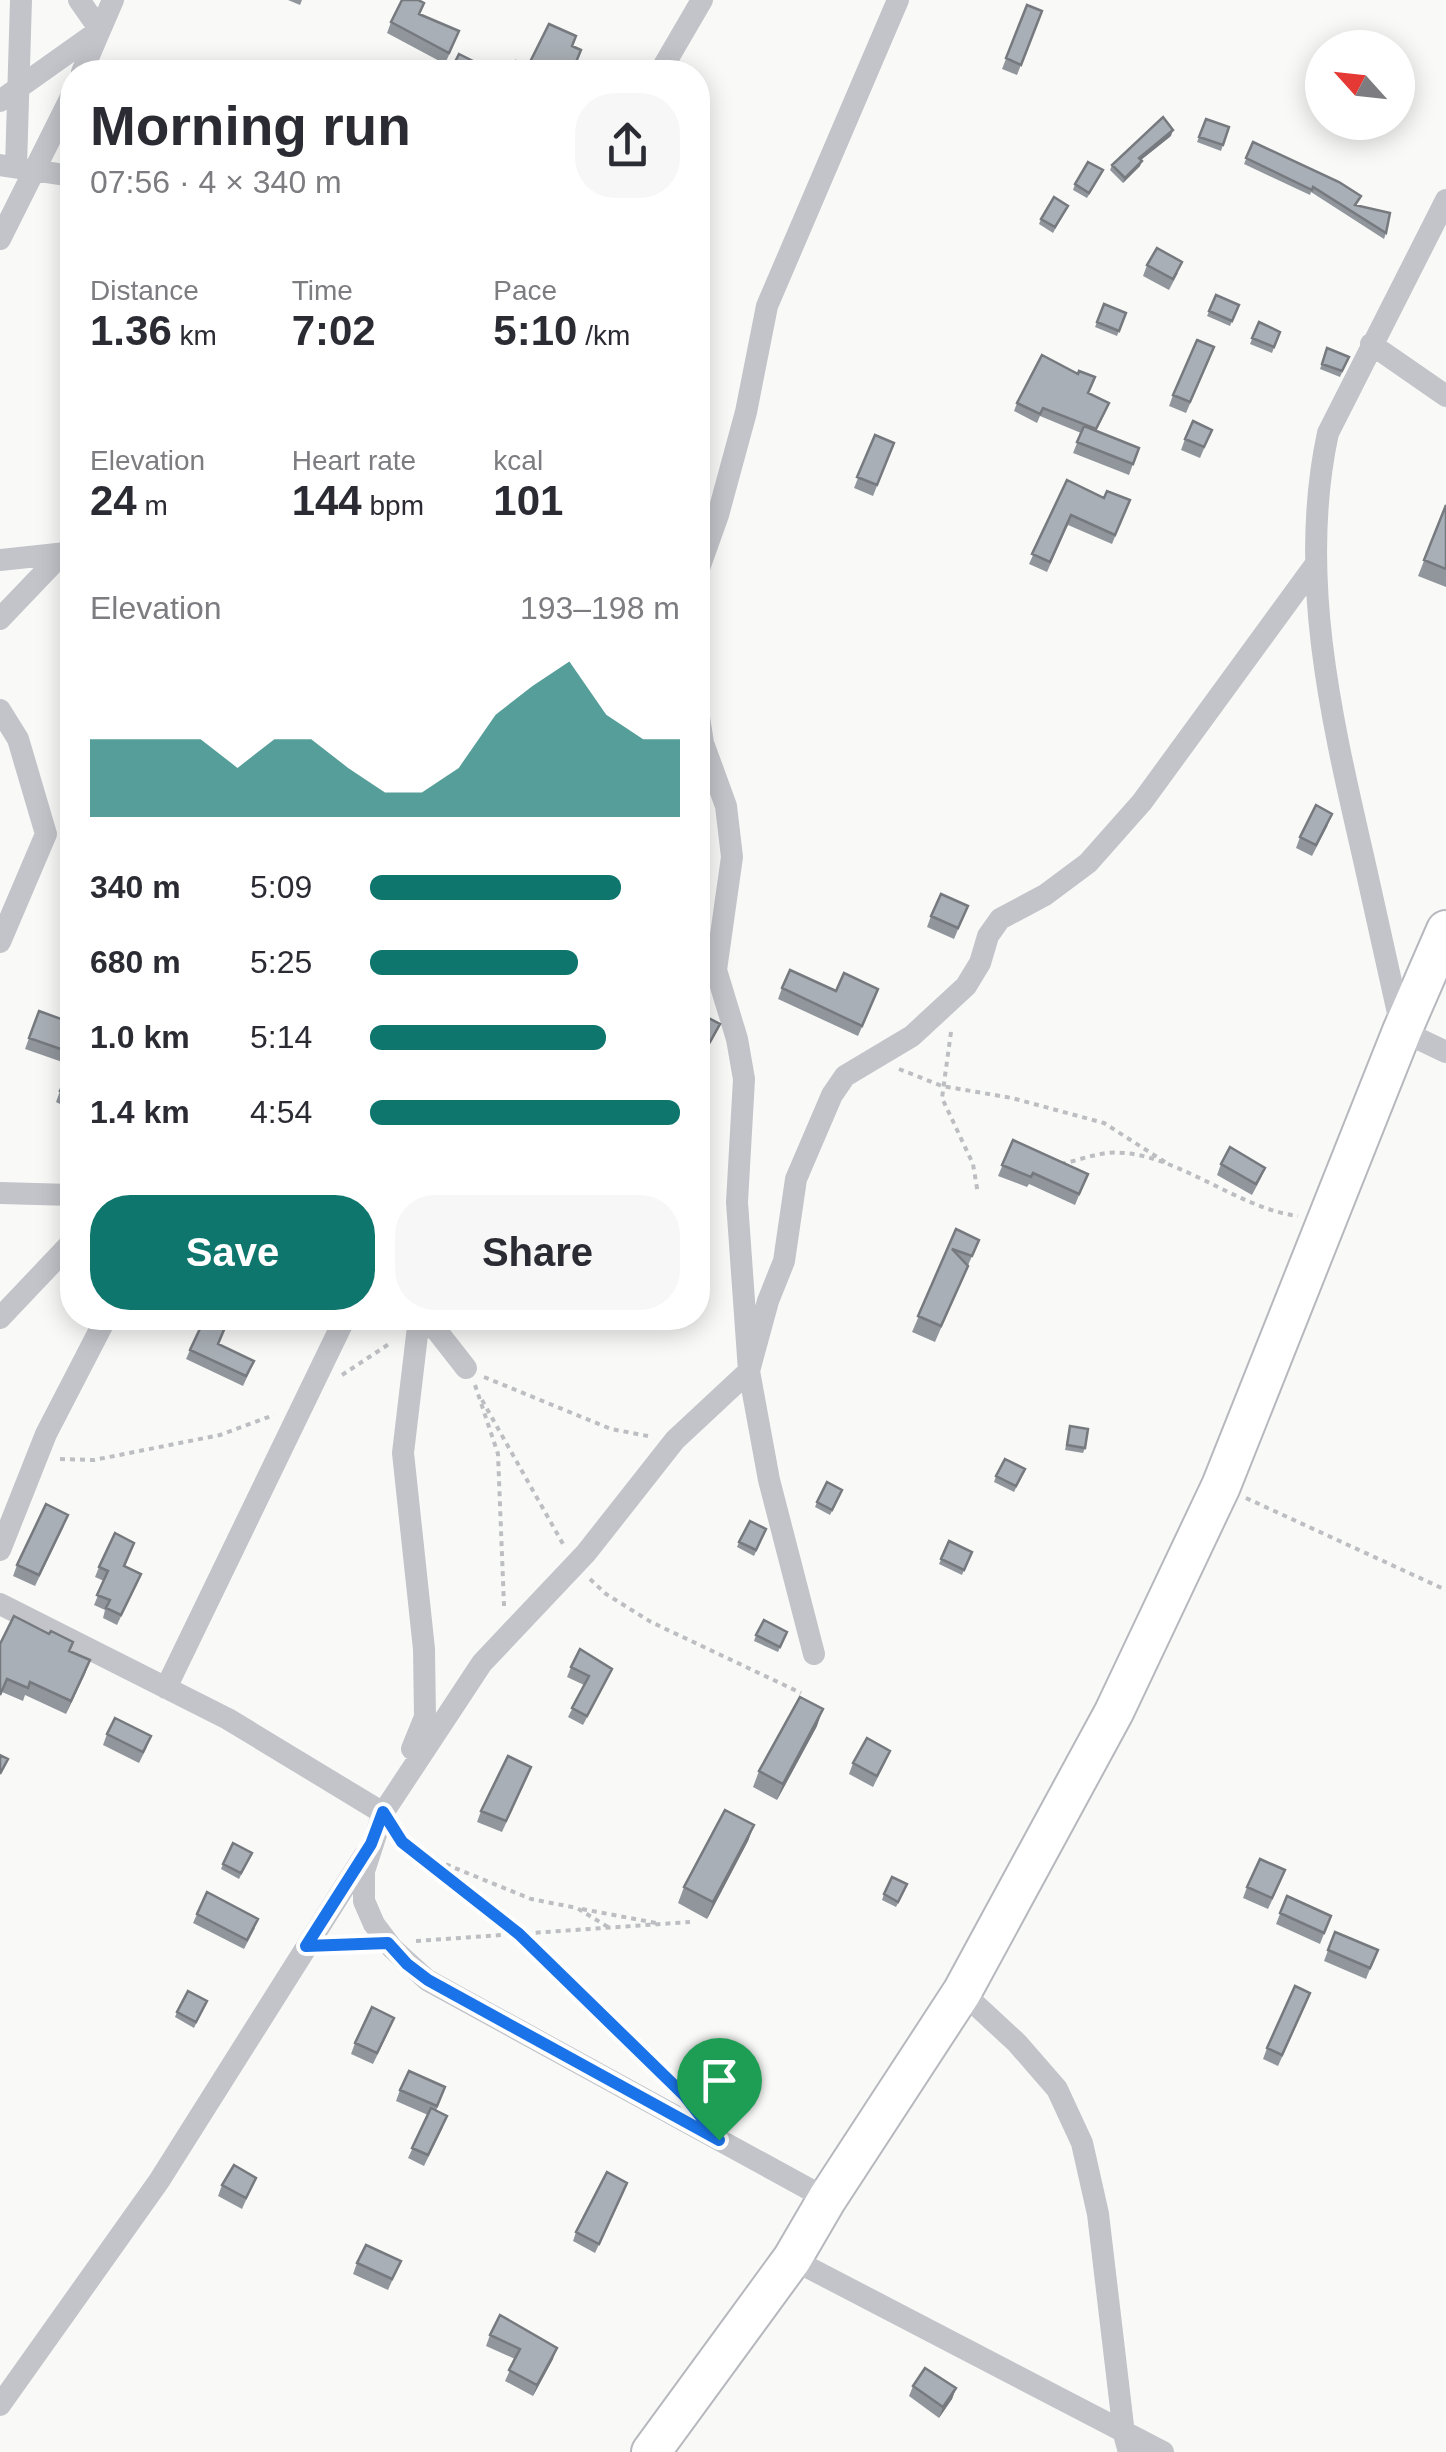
<!DOCTYPE html>
<meta charset="utf-8">
<style>
:root{--surface:#fff;--page:#f7f7f7;--text:#2b2b33;--muted:#7c7c81;--accent:#0f766e}
body{margin:0;font-family:Helvetica,sans-serif;background:var(--page);color:var(--text);height:100vh;display:flex;flex-direction:column;font-size:38px;white-space:nowrap}
*{box-sizing:border-box;margin:0}
p{font-size:32px;color:var(--muted)}
.icon{flex:none;width:55px;height:55px;fill:none;stroke:currentColor;stroke-width:2;stroke-linecap:round;stroke-linejoin:round}
.map{position:relative;flex:1;overflow:hidden}
.drawer{position:absolute;left:60px;top:60px;width:650px;height:1270px;display:flex;flex-direction:column;background:var(--surface);border-radius:40px;box-shadow:0 5px 25px #0003}
.drawer>*{flex:none}
.needle{width:65px;rotate:297deg}
.controls{position:absolute;left:1305px;top:30px;display:grid;gap:20px}
.controls a{display:grid;place-items:center;width:110px;height:110px;border-radius:50%;background:var(--surface);box-shadow:0 5px 25px #0003;font-size:50px}
.pin{position:absolute;display:grid;place-items:center;width:85px;height:85px;color:#fff;margin:-102px -42px;border-radius:50% 50% 50% 0;rotate:-45deg;box-shadow:0 0 10px #0007}
.pin .icon{rotate:45deg}
.round{display:grid;place-items:center;flex:none;width:105px;height:105px;border-radius:40px;background:var(--page)}
.headline{display:flex;align-items:center;justify-content:space-between;height:170px;padding:0 30px}
h1{font-size:55px;font-weight:700;line-height:75px}
.metrics{display:grid;grid-template-columns:repeat(3,1fr);gap:15px;height:170px;padding:10px 30px}
.metrics div{display:grid;align-content:center}
.metrics b{font-size:42px;font-weight:700}
.metrics small{font-size:28px;font-weight:400}
.metrics p{font-size:28px}
.chart{height:280px;padding:20px 30px}
.chart p{display:flex;justify-content:space-between}
.chart svg{width:100%;height:180px;margin-top:10px;fill:var(--accent);opacity:.7}
.action{display:flex;gap:20px;margin-top:auto;padding:20px 30px}
.action a{flex:1;height:115px;border-radius:40px;background:var(--accent);color:#fff;font-size:40px;font-weight:700;line-height:115px;text-align:center}
.action a+a{background:var(--page);color:var(--text)}
ul{padding:0 30px;list-style:none;font-size:32px}
li{display:grid;grid-template-columns:160px 120px 1fr;align-items:center;height:75px}
li i{height:25px;border-radius:12px;background:var(--accent)}
.map>svg:first-child{display:block}
.lines{fill:none;stroke-linecap:round;stroke-linejoin:round}
.primary-casing{stroke:#b6b8bd;stroke-width:42}
.path{stroke:#bcbec1;stroke-width:4;stroke-dasharray:5 5;stroke-linecap:butt}
.street{stroke:#c2c4c9;stroke-width:22}
.primary{stroke:#fff;stroke-width:38}
.wall{fill:#91969d}
.shaded-wall{fill:#767a7f}
.building{fill:#a9afb6;stroke:#767a7f;stroke-width:2.5}
.route-casing{stroke:#fff;stroke-width:20}
.route{stroke:#1a73e8;stroke-width:12}
</style>
<div class="map">
<svg width="1446" height="2452" viewBox="0 0 1446 2452">
<rect width="100%" height="100%" fill="#f9faf8"/>
<g class="lines">
<g class="primary-casing">
<path id="primary" d="M651,2452L792,2259L827,2199L962,1992L1114,1712L1221,1486L1402,1031L1446,930"/>
</g>
<path class="path" d="M951,1032L942,1098L973,1164L978,1194
M899,1069L942,1086L1012,1098L1104,1123L1165,1162
M1061,1164C1076,1161 1091,1155 1107,1153C1170,1147 1234,1208 1298,1216
M342,1375L392,1342
M484,1377L611,1429L648,1436
M475,1385L498,1454L504,1606
M482,1400L563,1544
M60,1459L94,1460L220,1435L274,1415
M1246,1498L1446,1590
M590,1579L606,1594L651,1622L801,1693
M400,1839L519,1935L682,2093
M418,1853L531,1899L577,1908L608,1927
M582,1909L656,1923
M416,1941L690,1922
M336,1945L361,1944"/>
<path class="street" d="M82,72L113,0
M660,72L702,0
M0,101L100,30L79,0
M0,165L72,176
M16,167L21,0
M1446,200L1328,433C1297,576 1332,721 1364,860C1377,917 1389,974 1402,1031L1446,1052
M0,239L72,95
M1371,344L1446,396
M0,560L66,553
M698,571L718,515L746,412L767,306L898,0
M0,619L62,554
M0,710L18,739L46,834L0,942
M698,711L703,743L726,806L732,857L716,970L737,1039L744,1079L737,1202L749,1371L769,1480L814,1654
M0,1193L72,1195
M0,1318L72,1242
M418,1318L437,1331L466,1368
M0,1550L46,1434L106,1318
M0,1604L228,1719L383,1813
M166,1688L345,1318
M412,1749L425,1717L424,1649L403,1453L419,1318
M962,1992L1017,2043L1057,2089L1082,2143L1098,2214L1124,2434L1129,2452
M827,2199L427,1980L392,1948L374,1924L364,1901V1871L383,1813L482,1663L586,1553L675,1440L749,1371L768,1301L784,1261L796,1179L832,1095L845,1076L912,1036L966,986L980,963L988,936L1000,919L1045,895L1088,863L1142,802L1315,565
M792,2259L1163,2452
M0,2405L159,2181L364,1856"/>
<use href="#primary" class="primary"/>
</g>
<path class="wall" d="M288,0H302L300,5Z
M1027,5L1042,11L1017,75L1002,69Z
M420,14L455,41L445,64L387,33L391,22Z
M1206,119L1223,145L1221,151L1197,142Z
M1171,136L1141,160L1140,166L1123,183L1110,170L1112,165Z
M1253,142L1359,201L1356,205L1386,233L1384,239L1311,192L1310,195L1244,164Z
M1101,175L1087,198L1073,190L1075,184Z
M1068,206L1053,233L1039,224L1041,219Z
M1147,265L1178,273L1169,290L1143,276Z
M1216,295L1239,305L1230,326L1207,316Z
M1126,313L1117,336L1095,327L1097,322Z
M1259,322L1280,332L1272,353L1250,344Z
M1327,348L1349,357L1340,377L1320,369Z
M1210,358L1186,413L1169,406L1173,395Z
M1089,393L1106,411L1096,431L1139,448L1129,475L1073,453L1081,433L1040,416L1037,423L1014,411L1017,403Z
M1212,430L1200,458L1181,450L1185,439Z
M875,435L894,443L873,496L854,488Z
M1067,480L1104,498L1130,500L1112,544L1068,525L1047,572L1029,564Z
M1446,505V587L1418,576Z
M72,810V828L67,826Z
M1328,825L1312,856L1296,848L1300,837Z
M968,906L954,939L927,927L931,916Z
M782,988L836,991L874,1000L858,1036L778,999Z
M39,1011L72,1053L68,1064L25,1049Z
M698,1020L720,1024L708,1047L698,1042Z
M72,1074V1110L56,1102L60,1091Z
M1013,1140L1088,1174L1075,1205L1029,1184L1027,1187L998,1176Z
M1221,1164L1265,1168L1261,1178L1252,1195L1217,1175Z
M956,1229L979,1240L935,1342L912,1332Z
M218,1344L250,1371L243,1386L186,1359L190,1350Z
M1070,1426L1085,1448L1083,1453L1065,1450Z
M1025,1469L1014,1492L994,1482L996,1476Z
M840,1495L830,1515L815,1507L817,1502Z
M64,1526L35,1586L13,1576L17,1565Z
M764,1534L754,1556L737,1547L739,1542Z
M949,1541L972,1552L962,1575L939,1564Z
M134,1543L124,1566L141,1574L117,1625L103,1618L105,1610L94,1605L104,1581L95,1577L99,1567Z
M787,1632L778,1652L754,1641L756,1635Z
M0,1644L69,1651L90,1660L66,1714L25,1695L23,1701L2,1692Z
M571,1667L608,1678L583,1725L568,1717L584,1685L567,1677Z
M817,1726L777,1800L753,1787L759,1771Z
M107,1734L147,1747L139,1763L103,1745Z
M886,1761L873,1787L849,1774L853,1763Z
M527,1777L502,1832L477,1822L481,1811Z
M754,1825L748,1841L707,1919L678,1903L684,1887Z
M250,1858L239,1879L221,1869L223,1864Z
M1281,1881L1268,1909L1243,1898L1247,1887Z
M905,1890L896,1907L882,1900L884,1894Z
M1287,1896L1331,1916L1320,1944L1276,1924Z
M197,1914L255,1928L244,1949L193,1923Z
M1335,1932L1378,1950L1366,1979L1324,1961Z
M207,2001L194,2028L175,2017L177,2012Z
M1306,2004L1278,2066L1263,2059L1267,2048Z
M390,2029L373,2064L351,2054L355,2043Z
M445,2087L436,2111L443,2127L424,2166L408,2158L428,2115L396,2101L400,2090Z
M256,2178L242,2209L218,2196L222,2185Z
M624,2192L595,2253L573,2241L576,2232Z
M401,2261L388,2290L353,2274L357,2263Z
M490,2335L553,2359L533,2396L505,2381L515,2359L486,2346Z
M913,2386L956,2388L952,2399L939,2418L909,2396Z"/>
<path class="shaded-wall" d="M1173,130L1171,136L1137,163L1139,158Z
M1142,161L1140,166L1123,183L1125,178Z
M90,1660L85,1674L66,1714L71,1701Z
M823,1709L817,1726L777,1800L783,1784Z
M754,1825L748,1841L707,1919L713,1902Z
M557,2348L553,2359L533,2396L537,2385Z
M956,2388L952,2399L939,2418L943,2407Z"/>
<path class="building" d="M402,0H418L424,3L419,14L459,31L449,53L391,22Z
M1027,5L1042,11L1021,65L1006,58Z
M549,24L576,36L572,46L581,50L572,72H554L549,70L548,72H510L516,61L528,66Z
M459,54L495,72H450Z
M1163,117L1173,130L1139,158L1142,161L1125,178L1112,165Z
M1206,119L1229,127L1223,145L1199,137Z
M1253,142L1339,182L1361,196L1355,205L1390,213L1386,233L1313,187L1312,190L1246,158Z
M1088,162L1103,170L1089,193L1075,184Z
M1054,197L1068,206L1055,227L1041,219Z
M698,221L703,223L698,235Z
M1157,248L1182,262L1173,279L1147,265Z
M1216,295L1239,305L1232,321L1209,311Z
M1104,304L1126,313L1119,331L1097,322Z
M1259,322L1280,332L1274,347L1252,338Z
M1197,340L1214,347L1190,402L1173,395Z
M1327,348L1349,357L1342,371L1322,364Z
M1042,355L1078,374L1079,371L1095,377L1088,393L1109,403L1096,429L1043,408L1040,414L1017,403Z
M1193,421L1212,430L1204,447L1185,439Z
M1084,426L1139,448L1133,464L1077,442Z
M875,435L894,443L877,485L857,477Z
M1067,480L1104,498L1107,491L1130,500L1115,535L1071,515L1050,562L1032,554Z
M1446,505V569L1424,560Z
M1316,805L1332,814L1316,845L1300,837Z
M941,894L968,906L958,928L931,916Z
M790,970L836,991L844,973L878,989L862,1026L782,988Z
M39,1011L72,1023V1053L29,1038Z
M701,1014L720,1024L710,1042L698,1035V1020Z
M69,1072L72,1074V1097L60,1091Z
M1013,1140L1088,1174L1079,1194L1033,1173L1031,1177L1002,1165Z
M1230,1147L1265,1168L1256,1184L1221,1164Z
M956,1229L979,1240L972,1256L952,1249L968,1266L941,1326L918,1316Z
M205,1318H229L218,1344L254,1361L246,1376L190,1350Z
M1070,1426L1088,1429L1085,1448L1067,1445Z
M1005,1459L1025,1469L1016,1486L996,1476Z
M827,1482L842,1490L832,1510L817,1502Z
M46,1504L68,1515L39,1575L17,1565Z
M750,1521L766,1529L756,1550L739,1542Z
M115,1533L134,1543L124,1566L141,1574L121,1615L106,1608L110,1600L97,1595L108,1571L99,1567Z
M949,1541L972,1552L964,1570L941,1559Z
M14,1616L49,1634L51,1631L73,1642L69,1651L90,1660L71,1701L30,1682L28,1688L7,1679L0,1695V1644Z
M764,1620L787,1632L780,1647L756,1635Z
M580,1649L612,1669L587,1716L572,1708L589,1676L571,1667Z
M800,1697L823,1709L783,1784L759,1771Z
M115,1718L151,1736L143,1752L107,1734Z
M867,1738L890,1751L877,1776L853,1763Z
M0,1755L8,1759L0,1774Z
M508,1756L531,1767L506,1821L481,1811Z
M725,1810L754,1825L713,1902L684,1887Z
M233,1843L252,1853L241,1873L223,1864Z
M1260,1859L1285,1870L1272,1898L1247,1887Z
M892,1877L907,1884L898,1902L884,1894Z
M207,1892L258,1919L247,1940L197,1914Z
M1287,1896L1331,1916L1324,1933L1280,1913Z
M1335,1932L1378,1950L1370,1968L1328,1950Z
M1295,1986L1310,1993L1282,2055L1267,2048Z
M188,1991L207,2001L196,2022L177,2012Z
M372,2007L394,2018L377,2053L355,2043Z
M409,2071L445,2087L437,2106L400,2090Z
M431,2108L447,2116L428,2155L412,2148Z
M234,2165L256,2178L246,2198L222,2185Z
M607,2172L627,2183L599,2244L576,2232Z
M366,2245L401,2261L392,2279L357,2263Z
M500,2315L557,2348L537,2385L509,2370L520,2349L490,2335Z
M925,2368L956,2388L943,2407L913,2386Z"/>
<g class="lines">
<g class="route-casing">
<path id="route" d="M383,1812L402,1842L519,1934L685,2096L719,2140L428,1980L407,1964L388,1943L306,1946L371,1844Z"/>
</g>
<use href="#route" class="route"/>
</g>
</svg>
<div class="controls">
<a><svg class="needle" viewBox="-14 -14 28 28"><path d="M0-13l5 13h-10z" fill="#e53935"/><path d="M0 13l5-13h-10z" fill="#7c7c81"/></svg></a>
</div>
<div class="pin" style="left:719px;top:2140px;background:#1e9e55"><svg class="icon" aria-label="arrive" viewBox="0 0 24 24"><path d="M6 21V4h12l-3 4 3 4H6"/></svg></div>
<section class="drawer">
<div class="headline"><div><h1>Morning run</h1><p>07:56 · 4 × 340 m</p></div><a class="round"><svg class="icon" aria-label="share" viewBox="0 0 24 24"><path d="M12 15V3M7 8l5-5 5 5M5 13v7h14v-7"/></svg></a></div>
<div class="metrics">
<div><p>Distance</p><b>1.36<small> km</small></b></div>
<div><p>Time</p><b>7:02</b></div>
<div><p>Pace</p><b>5:10<small> /km</small></b></div>
</div>
<div class="metrics">
<div><p>Elevation</p><b>24<small> m</small></b></div>
<div><p>Heart rate</p><b>144<small> bpm</small></b></div>
<div><p>kcal</p><b>101</b></div>
</div>
<div class="chart"><p><span>Elevation</span>193–198 m</p>
<svg viewBox="0 0 160 44" preserveAspectRatio="none"><path d="M0 44V25L10 25L20 25L30 25L40 32L50 25L60 25L70 32L80 38L90 38L100 32L110 19L120 12L130 6L140 19L150 25L160 25V44z"/></svg>
</div>
<ul>
<li><b>340 m</b>5:09<i style="width:81%"></i></li>
<li><b>680 m</b>5:25<i style="width:67%"></i></li>
<li><b>1.0 km</b>5:14<i style="width:76%"></i></li>
<li><b>1.4 km</b>4:54<i style="width:100%"></i></li>
</ul>
<div class="action"><a>Save</a><a>Share</a></div>
</section>
</div>
